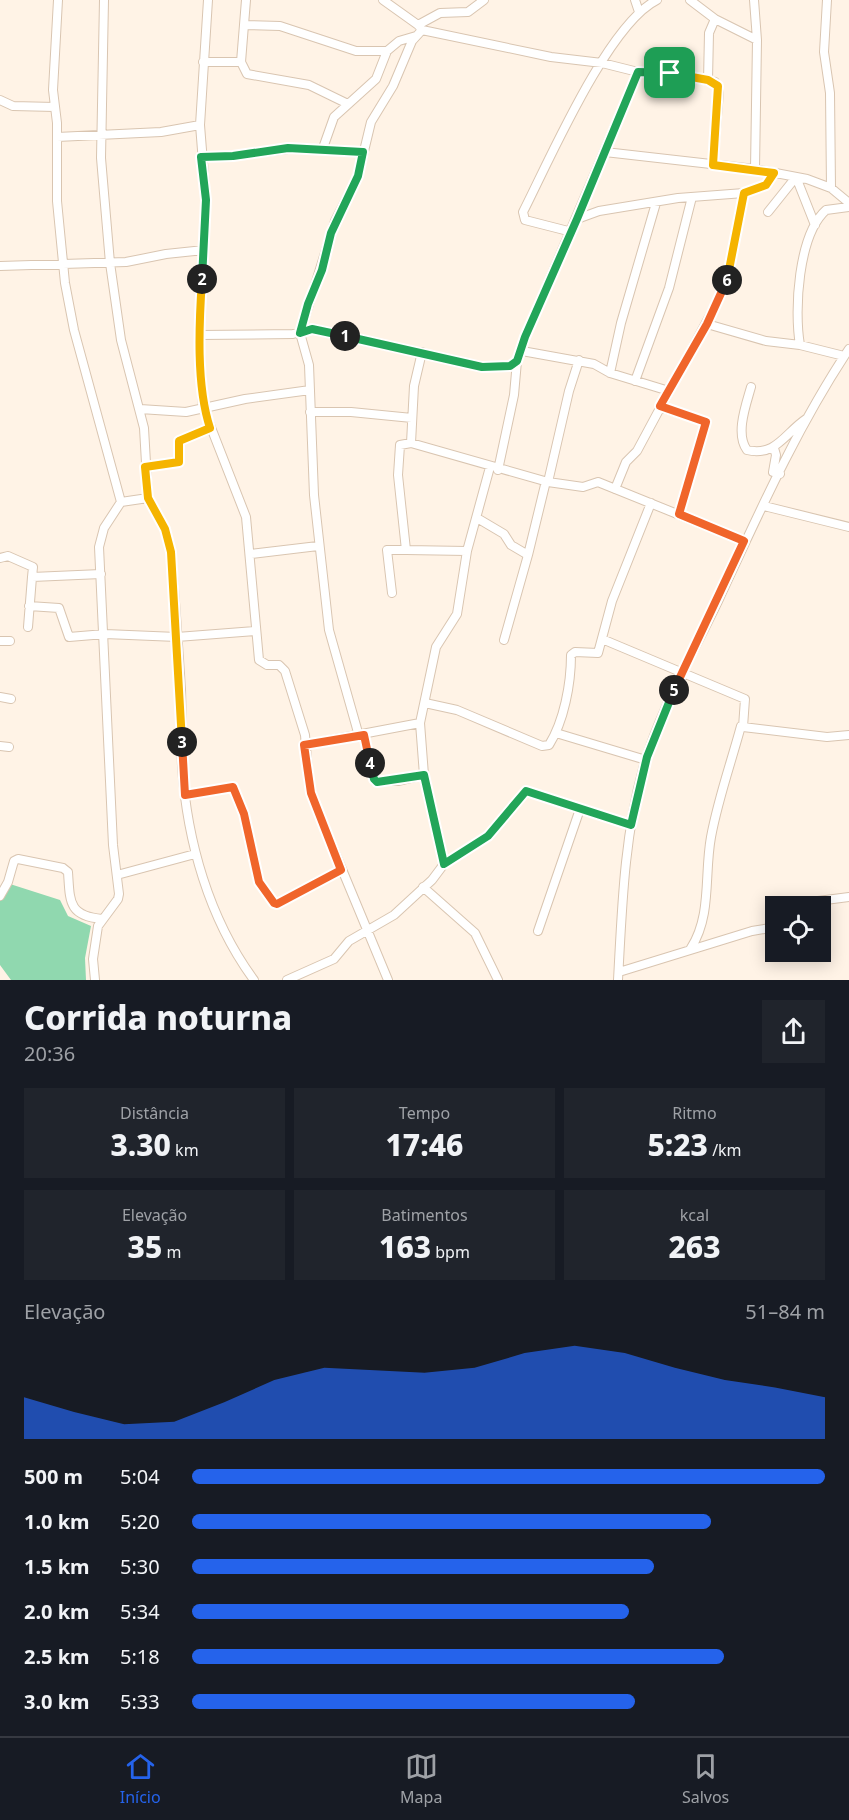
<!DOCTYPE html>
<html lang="pt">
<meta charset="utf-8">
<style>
:root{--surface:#171b24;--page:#20242c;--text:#f1f3f6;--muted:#9ea1a6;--line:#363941;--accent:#2563eb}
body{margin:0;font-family:"Noto Sans",sans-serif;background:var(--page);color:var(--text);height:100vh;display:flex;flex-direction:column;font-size:22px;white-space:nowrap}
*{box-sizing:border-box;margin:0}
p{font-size:20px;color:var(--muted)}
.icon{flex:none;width:33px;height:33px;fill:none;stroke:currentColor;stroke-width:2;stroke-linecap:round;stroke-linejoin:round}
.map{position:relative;height:980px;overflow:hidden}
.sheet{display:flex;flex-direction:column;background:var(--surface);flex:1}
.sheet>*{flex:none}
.fabs{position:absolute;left:765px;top:896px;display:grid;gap:12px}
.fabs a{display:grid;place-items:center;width:66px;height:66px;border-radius:0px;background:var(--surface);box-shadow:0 3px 15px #0003;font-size:30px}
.pin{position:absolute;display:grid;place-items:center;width:51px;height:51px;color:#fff;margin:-26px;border-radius:12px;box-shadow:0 3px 9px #0006}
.km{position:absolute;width:30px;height:30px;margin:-15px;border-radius:50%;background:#222;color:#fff;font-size:16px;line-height:30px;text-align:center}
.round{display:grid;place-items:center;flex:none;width:63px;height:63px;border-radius:0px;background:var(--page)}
.summary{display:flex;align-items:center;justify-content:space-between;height:102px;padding:0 24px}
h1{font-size:33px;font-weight:800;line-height:45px}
.figures{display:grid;grid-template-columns:repeat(3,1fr);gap:9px;height:102px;padding:6px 24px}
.figures div{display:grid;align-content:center;border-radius:0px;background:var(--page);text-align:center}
.figures b{font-size:30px;font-weight:800}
.figures small{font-size:16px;font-weight:400}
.figures p{font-size:16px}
.chart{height:168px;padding:12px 24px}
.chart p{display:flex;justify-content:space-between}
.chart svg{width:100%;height:108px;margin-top:6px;fill:var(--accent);opacity:.7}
ul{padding:0 24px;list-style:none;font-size:20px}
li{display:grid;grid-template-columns:96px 72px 1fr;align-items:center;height:45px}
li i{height:15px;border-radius:8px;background:var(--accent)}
.menu{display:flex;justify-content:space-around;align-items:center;height:84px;border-top:2px solid var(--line);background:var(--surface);font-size:16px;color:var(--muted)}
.menu a{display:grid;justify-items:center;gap:3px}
.menu .on{color:var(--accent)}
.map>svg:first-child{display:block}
.green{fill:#90d8af}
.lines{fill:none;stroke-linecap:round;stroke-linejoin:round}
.minor-casing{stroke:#d9c5b1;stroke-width:10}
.minor{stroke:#fff;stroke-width:8}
.split-1-casing{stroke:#fff;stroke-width:12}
.split-2-casing{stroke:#fff;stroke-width:12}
.split-3-casing{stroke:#fff;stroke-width:12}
.split-4-casing{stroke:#fff;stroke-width:12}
.split-5-casing{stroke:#fff;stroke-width:12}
.split-6-casing{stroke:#fff;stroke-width:12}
.split-7-casing{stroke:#fff;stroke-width:12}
.split-1{stroke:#22a559;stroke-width:8}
.split-2{stroke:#22a559;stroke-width:8}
.split-3{stroke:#f5b400;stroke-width:8}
.split-4{stroke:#f0652b;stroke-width:8}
.split-5{stroke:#22a559;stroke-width:8}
.split-6{stroke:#f0652b;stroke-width:8}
.split-7{stroke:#f5b400;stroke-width:8}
</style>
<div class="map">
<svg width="849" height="980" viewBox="0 0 849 980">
<rect width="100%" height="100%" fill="#fff3e6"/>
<path class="green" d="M10,884L60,900L68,916L91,926L85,958L86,980H11L0,965V900Z"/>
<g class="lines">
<g class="minor-casing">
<path id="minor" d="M58,0L53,90L57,123V201L65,283L74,330L121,502
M104,0L101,158L110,263L121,340L144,428L148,498L165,529L171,552C175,597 178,643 181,689C182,715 181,740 182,766C187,841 209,919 254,980
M208,0L200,125L206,200L199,335L203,407L246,517L259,660L267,665H279L285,671L305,735L309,783L314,802L388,980
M246,0L241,62L247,74L309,85L348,104
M383,0L418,25L422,30L551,57L602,63L638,72L676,74L715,82L719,92L713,165
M635,0L639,12
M690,0L715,19L757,40L755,169
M754,0L757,40
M827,0L824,52L830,93L831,188
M244,25L280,26L356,51H387
M418,25L440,13L468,12L484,0
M203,62H241
M708,80L709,33L715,19
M0,100L13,106L55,107
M57,137L161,132L200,125
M323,148L334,117L376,79L387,51L399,41L416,36
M605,152L755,169L807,179L831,188L849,203
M201,157L233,156L296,148L363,152
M768,212L796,177L815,225
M577,219L599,211L678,198L744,193L766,185L774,173
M572,232L525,220L523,212C549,161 608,24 657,0
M0,266L126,262L166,254L204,250
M707,324L766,341L800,345L844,356
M199,335L293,334L312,329L482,367L510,366L517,361L525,337L638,72
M800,345C794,311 798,235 826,210L849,207
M522,351L594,364L610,373L669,391
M610,373L621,323L656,203
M635,381L669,288L692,197
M751,387C746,405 735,434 747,450C776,457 785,433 806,419
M660,407L706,422L679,514
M140,409L186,412L245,399L310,390
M310,412H351L412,418
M411,443L414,386L422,352
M774,448L776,455L773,472L780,474
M145,467L179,462V441L210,428
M498,470L514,395L517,361
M548,482L569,391L579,360
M615,489L626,462L637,451L723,291L728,276L744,193
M764,506L849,527
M477,518L504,534L511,545L528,555L504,640
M467,551L406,550L398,475L400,445L411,443L548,482L583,487L598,482L744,541
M251,554L318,546
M528,555L546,481
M0,558L8,556L33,567L32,577L101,574
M392,593L387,550H406
M29,606L59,608L69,637L105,634L177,637L255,631
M28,627L32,577
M602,639L745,699L743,727L827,737L849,735
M0,641H10
M0,697L11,699
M425,703L457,710L542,746L549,745C564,721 571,684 571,655L575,652L598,653L612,601L651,503
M556,733L646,760
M364,735L375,781H399L424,775
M359,736L329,630L314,495L309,365L300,333L335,221L358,176L371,122L393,86L412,41L422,30
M304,745L420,723
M0,746L9,747
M185,795L233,787L244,815L259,882L274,903L281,902L341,870
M444,864L424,775L420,723L436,647L457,614L467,551L490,467
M117,875L195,854
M423,887L475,933L498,980
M0,896L8,882L14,861L18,859L63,868L68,872C70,901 68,916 102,919
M807,906L818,901L849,897
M538,931L580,809
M691,948C712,915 704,875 711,837C718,799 731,763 741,726
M619,972L752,931L776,927
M95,980L93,959L98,926L118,899L119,894L113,845L99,547L104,528L121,502L148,498
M287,980L334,959L349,941L394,915L432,880L444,864L488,836L526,791L631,825
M618,980C622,909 624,837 643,769C660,709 693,654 719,599C758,515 797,427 849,349"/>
</g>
<use href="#minor" class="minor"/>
</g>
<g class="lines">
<g class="split-1-casing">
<path id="split-1" d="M345,336L482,367L510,366L517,361L525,337L577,219L638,72L670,73"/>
</g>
<g class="split-2-casing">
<path id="split-2" d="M202,279L206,200L201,157L233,156L288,148L363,152L358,176L331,233L322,270L308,304L300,333L312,329L345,336"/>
</g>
<g class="split-3-casing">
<path id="split-3" d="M182,742L171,552L165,529L148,498L145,467L179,462V441L210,428C196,385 199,324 202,279"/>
</g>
<g class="split-4-casing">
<path id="split-4" d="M182,742L185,795L233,787L244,814L259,882L274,903L277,904L341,870L311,793L304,745L364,735L370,763"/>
</g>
<g class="split-5-casing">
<path id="split-5" d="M370,763L374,779L377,782L424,775L444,864L488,836L526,791L631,825L647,757L674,690"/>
</g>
<g class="split-6-casing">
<path id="split-6" d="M674,690L744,541L679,514L706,422L660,406L707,324L727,280"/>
</g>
<g class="split-7-casing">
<path id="split-7" d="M670,73L708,80L718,86L713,165L774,173L766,185L744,193L727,280"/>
</g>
<use href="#split-1" class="split-1"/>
<use href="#split-2" class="split-2"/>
<use href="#split-3" class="split-3"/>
<use href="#split-4" class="split-4"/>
<use href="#split-5" class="split-5"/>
<use href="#split-6" class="split-6"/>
<use href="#split-7" class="split-7"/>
</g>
</svg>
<div class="fabs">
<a><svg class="icon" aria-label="locate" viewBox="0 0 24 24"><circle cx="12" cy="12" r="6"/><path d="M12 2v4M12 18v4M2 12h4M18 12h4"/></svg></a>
</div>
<div class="pin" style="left:670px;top:73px;background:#1e9e55"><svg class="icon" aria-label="arrive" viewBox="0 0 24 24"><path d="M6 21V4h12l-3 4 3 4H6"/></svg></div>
<b class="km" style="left:345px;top:336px">1</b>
<b class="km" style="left:202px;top:279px">2</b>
<b class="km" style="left:182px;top:742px">3</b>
<b class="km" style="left:370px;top:763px">4</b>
<b class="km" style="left:674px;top:690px">5</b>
<b class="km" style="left:727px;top:280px">6</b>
</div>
<section class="sheet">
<div class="summary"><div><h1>Corrida noturna</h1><p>20:36</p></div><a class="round"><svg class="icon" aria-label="share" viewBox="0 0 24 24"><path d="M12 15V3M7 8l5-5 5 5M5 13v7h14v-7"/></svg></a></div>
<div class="figures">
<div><p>Distância</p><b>3.30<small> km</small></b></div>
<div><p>Tempo</p><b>17:46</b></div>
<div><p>Ritmo</p><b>5:23<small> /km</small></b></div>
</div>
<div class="figures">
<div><p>Elevação</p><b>35<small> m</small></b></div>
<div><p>Batimentos</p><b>163<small> bpm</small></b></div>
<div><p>kcal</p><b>263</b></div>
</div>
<div class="chart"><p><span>Elevação</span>51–84 m</p>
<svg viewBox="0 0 160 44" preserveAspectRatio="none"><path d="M0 44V27L10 33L20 38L30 37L40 29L50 20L60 15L70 16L80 17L90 15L100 9L110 6L120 9L130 15L140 20L150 23L160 27V44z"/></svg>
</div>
<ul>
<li><b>500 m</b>5:04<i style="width:100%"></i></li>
<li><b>1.0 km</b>5:20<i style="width:82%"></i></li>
<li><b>1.5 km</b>5:30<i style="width:73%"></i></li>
<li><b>2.0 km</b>5:34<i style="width:69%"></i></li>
<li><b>2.5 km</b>5:18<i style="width:84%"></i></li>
<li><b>3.0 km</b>5:33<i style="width:70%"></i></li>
</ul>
</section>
<nav class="menu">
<a class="on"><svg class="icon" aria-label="home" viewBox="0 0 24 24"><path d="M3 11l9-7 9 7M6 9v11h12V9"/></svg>Início</a>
<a><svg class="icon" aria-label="map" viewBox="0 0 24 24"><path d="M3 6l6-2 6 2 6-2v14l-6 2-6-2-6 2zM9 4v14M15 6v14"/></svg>Mapa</a>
<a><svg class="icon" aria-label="saved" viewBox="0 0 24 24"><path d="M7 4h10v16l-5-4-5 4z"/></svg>Salvos</a>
</nav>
